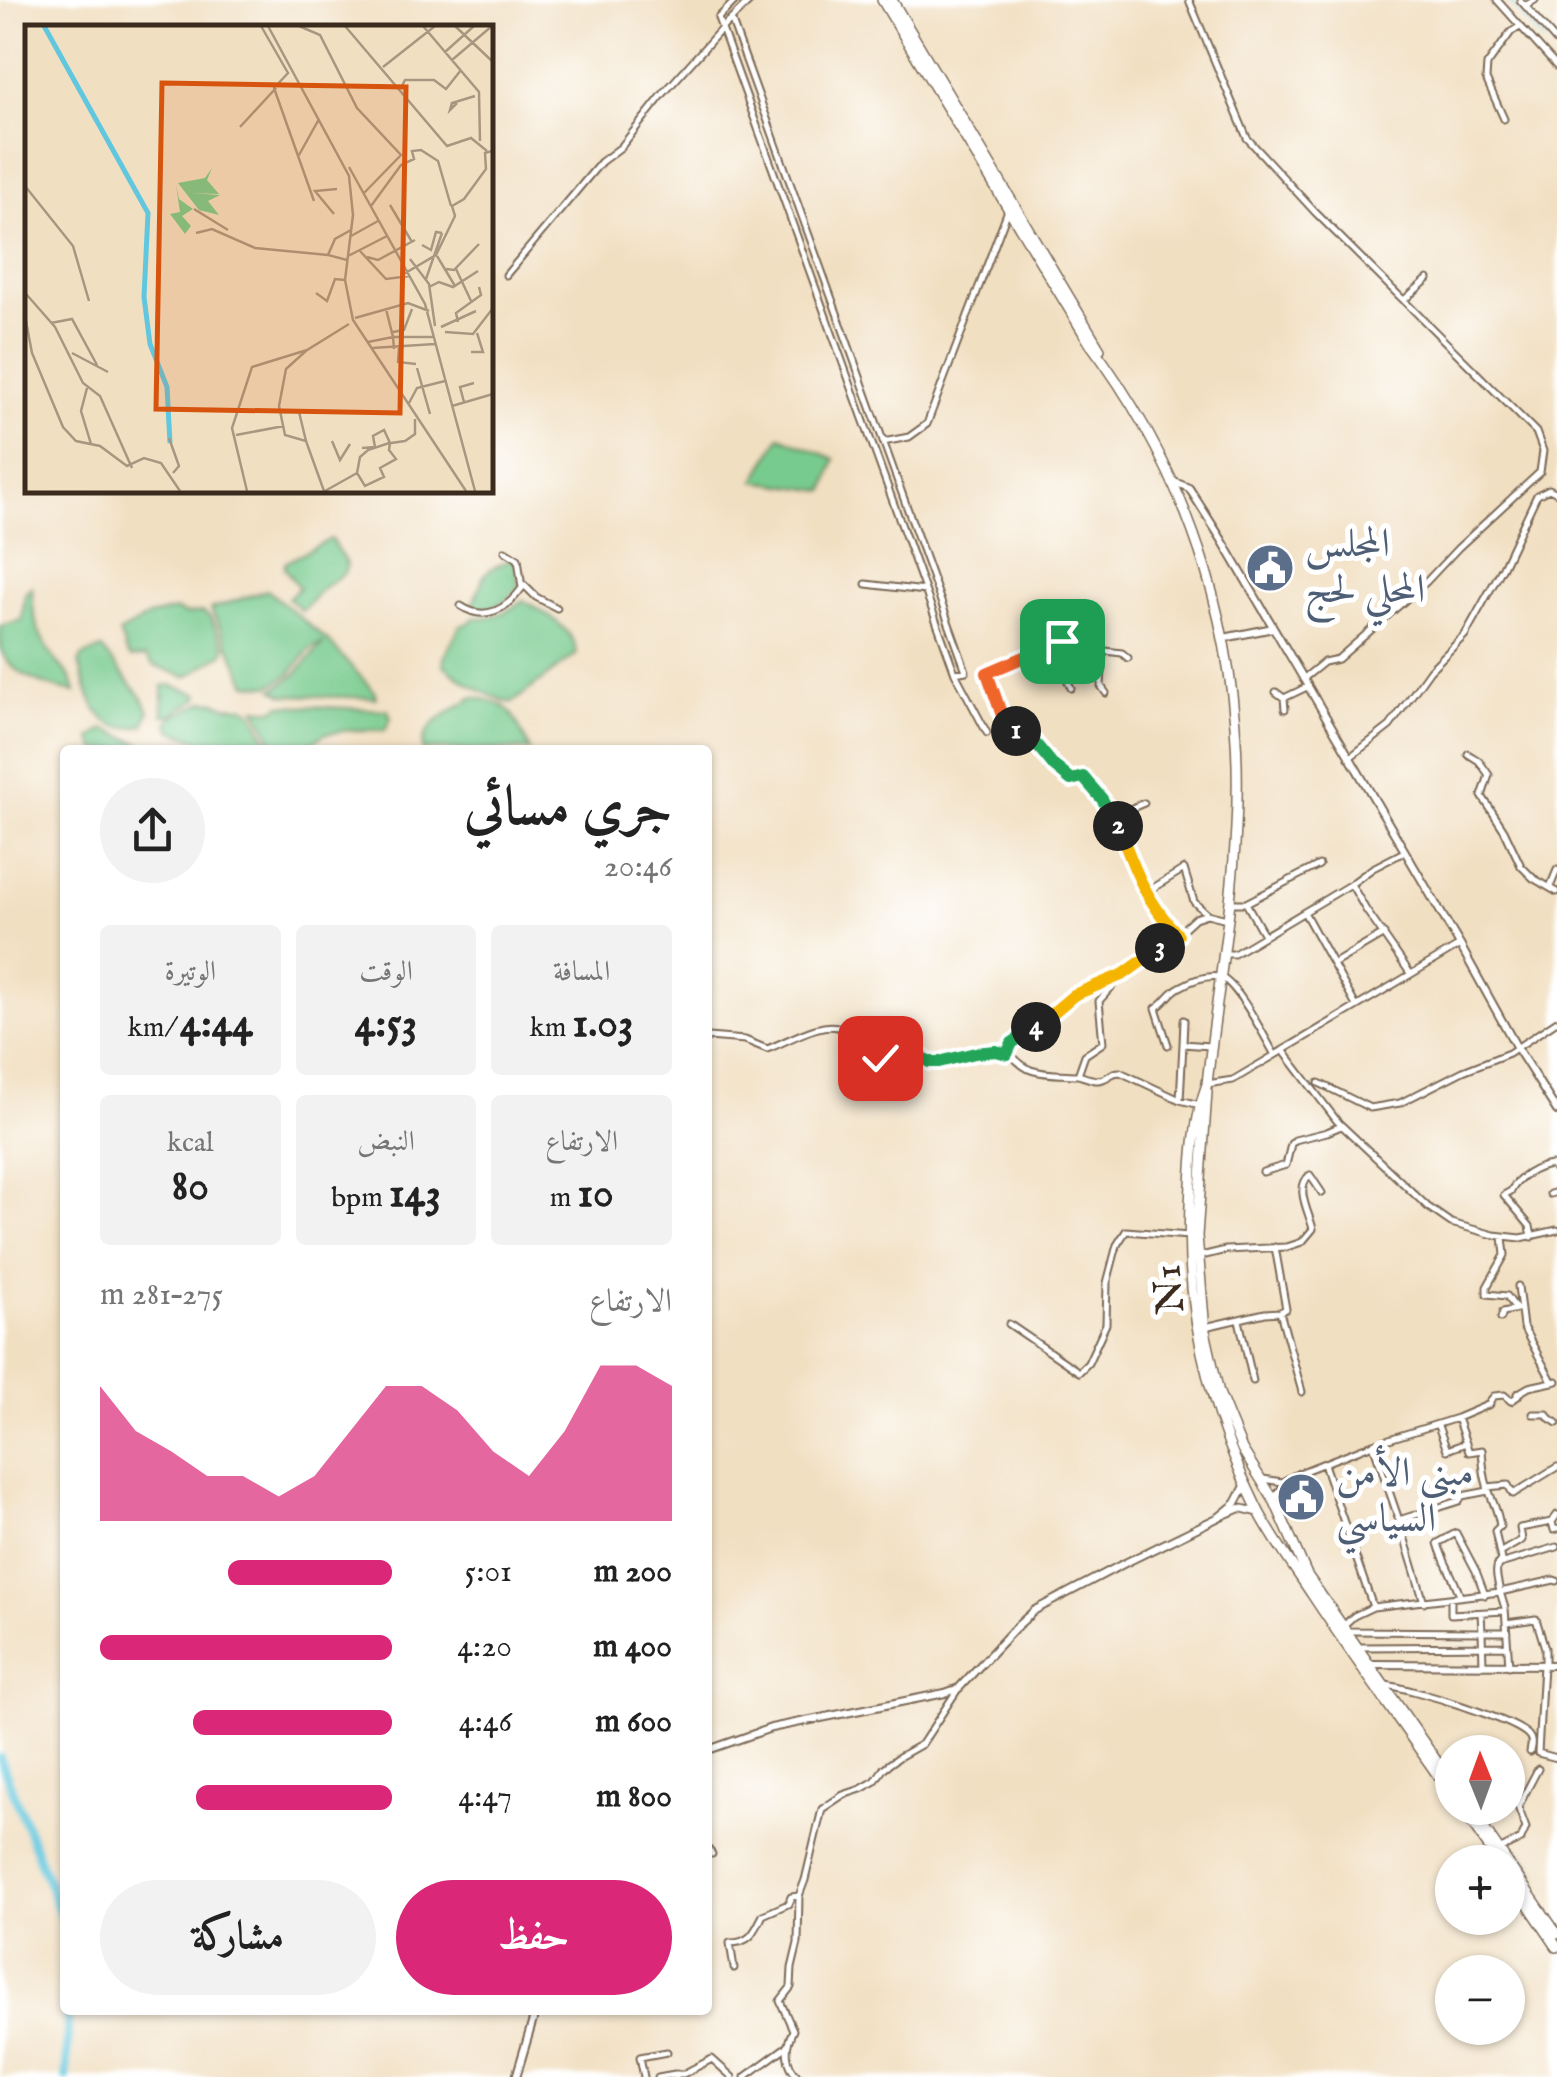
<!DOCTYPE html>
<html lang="ar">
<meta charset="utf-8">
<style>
:root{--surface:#fff;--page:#f2f2f2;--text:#222;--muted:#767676;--accent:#db2777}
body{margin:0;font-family:"IM FELL English",Amiri,serif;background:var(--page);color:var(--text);direction:rtl;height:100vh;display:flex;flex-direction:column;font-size:38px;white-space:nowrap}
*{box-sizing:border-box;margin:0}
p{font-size:32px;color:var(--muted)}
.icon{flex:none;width:55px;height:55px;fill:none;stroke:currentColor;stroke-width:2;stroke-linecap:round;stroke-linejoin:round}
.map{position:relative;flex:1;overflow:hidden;direction:ltr}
.panel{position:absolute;left:60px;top:745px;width:652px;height:1270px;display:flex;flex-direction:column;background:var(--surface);border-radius:10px;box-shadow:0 2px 8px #0004;direction:rtl}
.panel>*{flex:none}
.needle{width:65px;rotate:359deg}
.fabs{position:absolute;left:1435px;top:1735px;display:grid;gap:20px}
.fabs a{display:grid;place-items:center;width:90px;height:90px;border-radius:50%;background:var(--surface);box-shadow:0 2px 8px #0004;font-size:50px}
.pin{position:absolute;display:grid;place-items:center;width:85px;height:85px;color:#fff;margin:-42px;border-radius:20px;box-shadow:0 5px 15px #0006}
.km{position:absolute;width:50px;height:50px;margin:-25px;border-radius:50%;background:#222;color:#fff;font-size:28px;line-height:50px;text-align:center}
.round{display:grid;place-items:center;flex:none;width:105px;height:105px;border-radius:52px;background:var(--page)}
.overview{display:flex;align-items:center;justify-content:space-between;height:170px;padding:0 40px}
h1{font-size:55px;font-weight:700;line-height:75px}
.metrics{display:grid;grid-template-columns:repeat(3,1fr);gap:15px;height:170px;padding:10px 40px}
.metrics div{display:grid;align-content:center;border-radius:10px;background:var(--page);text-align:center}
.metrics b{font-size:42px;font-weight:700}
.metrics small{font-size:28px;font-weight:400}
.metrics p{font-size:28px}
.chart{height:280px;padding:20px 40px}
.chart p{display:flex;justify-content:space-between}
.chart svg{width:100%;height:180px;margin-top:10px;fill:var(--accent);opacity:.7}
.button{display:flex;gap:20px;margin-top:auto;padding:20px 40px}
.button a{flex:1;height:115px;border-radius:60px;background:var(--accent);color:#fff;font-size:40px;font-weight:700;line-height:115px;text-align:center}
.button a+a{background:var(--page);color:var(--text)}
ul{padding:0 40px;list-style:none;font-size:32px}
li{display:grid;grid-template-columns:160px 120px 1fr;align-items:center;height:75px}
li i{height:25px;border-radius:12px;background:var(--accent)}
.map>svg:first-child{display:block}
.green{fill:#78cb8e;stroke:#5a7a56;stroke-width:2.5}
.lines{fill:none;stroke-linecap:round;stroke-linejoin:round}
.stream{stroke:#61c7de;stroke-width:2.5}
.river{stroke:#61c7de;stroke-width:9}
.minor-casing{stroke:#7b6957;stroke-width:9}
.tertiary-casing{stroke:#7b6957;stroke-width:10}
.secondary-casing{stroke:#7b6957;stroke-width:10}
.trunk-casing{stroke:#7b6957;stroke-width:12}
.minor{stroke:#fff;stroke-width:5}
.tertiary{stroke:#fff;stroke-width:6}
.secondary{stroke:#fff;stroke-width:6}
.trunk{stroke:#fff;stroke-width:9}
.split-1-casing{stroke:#fff;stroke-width:20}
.split-2-casing{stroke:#fff;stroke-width:20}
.split-3-casing{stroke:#fff;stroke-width:20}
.split-4-casing{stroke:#fff;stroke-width:20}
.split-5-casing{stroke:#fff;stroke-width:20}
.split-1{stroke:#f0652b;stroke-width:12}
.split-2{stroke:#22a559;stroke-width:12}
.split-3{stroke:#f5b400;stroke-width:12}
.split-4{stroke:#f5b400;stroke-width:12}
.split-5{stroke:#22a559;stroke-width:12}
.labels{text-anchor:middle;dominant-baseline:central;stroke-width:10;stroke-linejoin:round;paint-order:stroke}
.service-label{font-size:40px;fill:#4e5e75;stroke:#fff;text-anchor:start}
.street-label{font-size:40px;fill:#3b2a1e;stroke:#fff}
.inset-river{fill:none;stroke:#61c7de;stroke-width:5}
.inset-road{fill:none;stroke:#a89780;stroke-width:2.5}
.view{fill:#d7540e;fill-opacity:0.15;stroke:#d7540e;stroke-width:5}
.inset-edge{fill:none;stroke:#3b2a1e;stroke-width:5}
</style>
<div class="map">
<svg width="1557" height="2077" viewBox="0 0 1557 2077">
<rect width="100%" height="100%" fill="#fff"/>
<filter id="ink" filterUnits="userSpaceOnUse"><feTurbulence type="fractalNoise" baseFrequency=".01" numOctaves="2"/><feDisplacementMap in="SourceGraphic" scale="20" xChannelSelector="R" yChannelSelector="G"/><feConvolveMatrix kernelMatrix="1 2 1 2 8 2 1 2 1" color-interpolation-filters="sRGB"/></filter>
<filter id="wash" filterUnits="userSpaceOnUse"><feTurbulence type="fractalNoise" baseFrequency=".0048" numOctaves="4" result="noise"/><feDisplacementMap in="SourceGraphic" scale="40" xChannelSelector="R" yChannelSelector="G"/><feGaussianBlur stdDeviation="2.25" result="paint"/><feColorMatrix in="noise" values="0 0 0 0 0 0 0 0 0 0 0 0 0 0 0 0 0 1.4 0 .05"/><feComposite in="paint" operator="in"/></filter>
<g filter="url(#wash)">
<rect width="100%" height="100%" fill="#f1dfc1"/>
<path class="green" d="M780,436L835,459L825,491L755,481Z
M331,539L347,565L344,573L323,588L302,611L288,598L299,588L285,569V563Z
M511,559L515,560L519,586C508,600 495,611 476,609L473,604L484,576L489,570Z
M32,587C32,614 37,635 54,658C66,674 69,669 75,692C50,688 11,676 1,650C0,643 0,634 0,626L22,620L25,593Z
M267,590L327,640L375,692L376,698L284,695L274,689L294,676L324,642L309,650L290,674L270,686L247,684L211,609Z
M523,600C544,613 575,628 577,654L513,702H508C484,694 463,682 444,665V657L460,626L469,623L474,618C495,618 506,613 523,600Z
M175,610L185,614L203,612L210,617L225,647L223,654L186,677L153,665L146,657L131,658L126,651L119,633L150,616Z
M102,649L143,699L149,711L144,725C98,738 89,698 79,663L83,656Z
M171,685L199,694L198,698L171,715H163V686Z
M473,697C516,704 511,714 530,750H423C420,724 454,710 473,697Z
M205,701L216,702L226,706L245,707L253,712L271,748L208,750C199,738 185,735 172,731L168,723L171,718Z
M280,705L388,710L391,719L385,730H350L324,734L308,746H281L273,742L256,708L274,710Z
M105,729L141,744L142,750H96L91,738Z"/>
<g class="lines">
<path class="stream" d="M1509,0L1545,41"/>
<path class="river" d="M0,1758L65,1926
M66,2077L68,2010"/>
</g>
</g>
<g filter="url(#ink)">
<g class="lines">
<g class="minor-casing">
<path id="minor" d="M736,0L718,18L955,673L987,733
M1189,0L1247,138L1315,212L1536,432L1543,451L1540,472L1458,548L1427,581L1338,659L1324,662L1303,679
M1497,0L1557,67
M1520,0L1557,42
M1525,6L1535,0
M731,19L966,671L955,673
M1504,119L1486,79L1487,65L1511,32L1521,26
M506,275L601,162L621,147L664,93L723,27L751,0
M1404,300L1428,279
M883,442L909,437L927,424L1008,210
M866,584L925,591
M524,585L536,597L557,608
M461,606C485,622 507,609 522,588L518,559L505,551
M1053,646L1070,670L1066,677L1071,688
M1103,652L1101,686L1106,693
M1276,692L1284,698L1307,687
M1284,698L1285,709
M1468,754L1479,761L1489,775L1482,796L1504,830L1521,866L1533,878L1557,892
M1349,758L1390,726L1430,670L1465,635L1503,567L1537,495L1549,489L1557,493
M1144,803L1113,816C1131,861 1144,900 1178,935
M1113,816L1083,777L1071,779L1054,765L1026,733L1012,730L1005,724L987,673L1062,641L1073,640L1089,649L1122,653L1128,658
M1351,884L1366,910L1410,973
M1550,887L1557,870
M1145,893L1184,869L1194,902L1207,914
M1231,903H1246L1319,865
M1246,903L1264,935
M1304,912L1356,1006
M1226,954H1234L1351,884L1373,868L1404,852
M1333,964L1384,934
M1184,1020L1183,1044L1210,1046
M708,1037L745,1040L767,1049C785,1043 824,1018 842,1029C855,1037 867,1049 880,1058L898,1056L914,1060L923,1057C938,1069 971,1053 990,1052C1017,1050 1013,1063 1031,1070C1045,1075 1063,1074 1078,1075
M1168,1045L1156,1008C1166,1002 1170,992 1180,987C1191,981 1206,975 1219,977C1236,980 1265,1038 1275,1055
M1283,1050L1337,1121L1428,1207L1451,1223L1494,1235L1521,1238L1557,1230
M1007,1054L1012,1043L1045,1020L1074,995L1122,975
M1319,1083L1370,1108L1400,1103L1463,1071L1509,1053L1557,1021
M1207,1084L1233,1080L1460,945
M1180,1100L1183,1044
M1200,1105L1180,1100L1120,1072C1111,1072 1111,1076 1103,1079C1096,1082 1085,1077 1078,1075L1085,1055L1103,1043L1099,1001L1125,972L1170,941L1195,918L1207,914L1227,919
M1263,1172L1286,1165L1291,1144L1295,1140L1327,1132L1341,1126
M1550,1194L1557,1192
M1503,1237L1505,1255L1487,1287V1294L1507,1296L1516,1309
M1532,1237L1530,1226L1504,1195L1511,1191C1518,1178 1535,1167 1551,1165L1557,1171
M1275,1247L1286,1309L1280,1312L1302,1392
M1201,1256L1226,1250L1287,1247L1302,1242L1313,1229C1309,1212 1294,1188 1310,1175L1322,1193
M1518,1286L1523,1327L1552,1381
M1501,1318L1503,1312L1517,1309
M1239,1320L1253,1381
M1009,1324L1079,1372L1088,1363L1106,1324L1107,1283L1117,1245L1126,1231L1189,1236
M1205,1327L1265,1313L1280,1312
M1533,1414H1547L1549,1418L1557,1423
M1457,1418L1469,1452L1482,1450C1483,1461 1483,1473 1487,1485C1491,1500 1498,1509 1500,1526L1495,1531L1501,1560C1493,1569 1498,1581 1500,1592L1554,1580L1557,1581
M1438,1426L1447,1450L1466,1443
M1373,1444L1399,1520L1424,1602
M1324,1464L1373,1607
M1263,1479L1282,1482L1299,1473L1373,1444L1457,1418L1490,1404V1401L1494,1396L1504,1395L1511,1401L1518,1396L1517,1394L1529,1387L1557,1381
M1487,1487L1508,1485L1513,1494L1557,1467
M1276,1502L1277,1494L1287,1482
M1557,1515L1552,1522L1554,1530L1557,1529
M1399,1520L1459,1501L1462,1496L1488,1491
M1501,1552L1522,1540L1520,1528L1552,1522
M1500,1564L1557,1547
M1460,1596C1454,1577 1443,1562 1438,1543L1456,1533L1476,1571L1485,1595
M1451,1599V1614L1505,1611
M1481,1613L1482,1632H1507
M1506,1623L1536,1619L1545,1648V1664
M1344,1625L1354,1616L1373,1607L1500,1592L1505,1608L1509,1666
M1348,1631L1482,1632L1483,1665
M1361,1647L1508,1646
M1543,1665L1538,1753L1557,1758
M1386,1685C1409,1688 1517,1720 1529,1736C1533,1741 1531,1746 1530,1752
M1518,1807L1538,1769
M708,1849L712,1854
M1499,1850L1521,1839L1526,1828L1512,1791L1508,1790
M734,1968L730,1943C751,1943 755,1931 763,1915L788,1904L791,1897L799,1896
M644,2077L640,2057L667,2052
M658,2077L675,2074
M676,2077L675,2074H683L712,2059L732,2077
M745,2077L786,2047
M799,2077C784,2064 785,2046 793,2030L780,2001L791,1987L792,1968L798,1943L799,1896L805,1880L822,1809L843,1795L861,1789L875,1781L884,1768L899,1757L922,1744L958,1689"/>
</g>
<g class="tertiary-casing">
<path id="tertiary" d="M1245,1486L1236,1503L1219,1517L1240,1508L1257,1512
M1370,1664L1557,1665
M708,1750L771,1728L945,1693L959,1688L1014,1629L1035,1610L1123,1564L1219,1517
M516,2077L536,2010"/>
</g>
<g class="secondary-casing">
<path id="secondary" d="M1172,481L1189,488L1222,540L1460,945L1517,1048L1557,1111
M1224,638L1273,628"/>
</g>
<g class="trunk-casing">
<path id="trunk" d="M882,0L1089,342C1195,483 1246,650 1236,827C1232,913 1216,999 1207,1084C1193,1121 1192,1165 1190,1205C1185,1310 1209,1411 1256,1506C1271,1537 1294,1567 1313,1596C1358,1664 1406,1729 1452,1796
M892,0L1100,349
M1207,1092L1197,1236L1205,1331L1219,1393L1242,1449L1275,1502L1307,1575L1452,1783
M1461,1808L1499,1862
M1470,1808L1557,1934
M1508,1875L1557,1947"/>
</g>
<use href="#minor" class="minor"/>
<use href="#tertiary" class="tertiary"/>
<use href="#secondary" class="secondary"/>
<use href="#trunk" class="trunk"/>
</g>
</g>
<g class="lines" filter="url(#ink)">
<g class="split-1-casing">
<path id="split-1" d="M1016,731L1005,724L987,673L1062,641"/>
</g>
<g class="split-2-casing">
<path id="split-2" d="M1016,731L1026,732L1054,766L1071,780L1083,777L1102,799L1118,826"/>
</g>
<g class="split-3-casing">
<path id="split-3" d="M1118,826C1134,868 1146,902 1178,935L1160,948"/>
</g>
<g class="split-4-casing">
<path id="split-4" d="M1036,1027L1074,995L1124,974L1160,948"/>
</g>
<g class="split-5-casing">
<path id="split-5" d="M880,1058L898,1056L914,1060L922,1057L929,1062H939L975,1053L996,1051L1007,1054L1012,1043L1036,1027"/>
</g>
<use href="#split-1" class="split-1"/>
<use href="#split-2" class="split-2"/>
<use href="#split-3" class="split-3"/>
<use href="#split-4" class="split-4"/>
<use href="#split-5" class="split-5"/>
</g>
<defs>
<g id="civic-disc" transform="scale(2.5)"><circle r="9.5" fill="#5c6f8a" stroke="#fff"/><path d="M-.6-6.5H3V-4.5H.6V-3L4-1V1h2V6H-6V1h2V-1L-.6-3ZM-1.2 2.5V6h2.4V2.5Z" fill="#fff"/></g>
</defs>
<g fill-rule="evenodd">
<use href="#civic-disc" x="1270" y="568"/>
<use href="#civic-disc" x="1301" y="1497"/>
</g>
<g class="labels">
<g class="service-label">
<text x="1305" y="545">المجلس<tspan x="1305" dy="46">المحلي لحج</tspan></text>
<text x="1336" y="1474">مبنى الأمن<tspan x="1336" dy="46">السياسي</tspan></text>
</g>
<g class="street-label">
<text transform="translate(1171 1289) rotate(-95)">N1</text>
</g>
</g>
<g transform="translate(25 25)">
<rect width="468" height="468" fill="#f1dfc1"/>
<path d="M187,143L182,155L194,169L166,168L195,170L183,176L194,190L174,185L153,158L180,153ZM151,160L154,174L168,184L157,191L166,201L160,209L145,189L155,187Z" fill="#78cb8e"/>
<path class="inset-river" d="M19,1L123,188L119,272L125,319L142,362L145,418"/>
<path class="inset-road" d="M236,1L263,48L249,63L289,176M243,1L324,151L328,190L320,255L328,295L441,466M274,1L295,10L332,83L376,130L339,168M320,1L422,121L446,113L462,126M398,1L454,67L455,116M430,1L468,37M420,27L449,1M427,35L467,1M358,42L410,1M376,63L380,55H409L421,64L436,45M432,78L425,85L427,78L450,71M215,102L251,63M274,130L294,94M324,142L400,279L450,466M0,161L48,221L64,276M365,180L387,217M346,181L376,140L389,134L387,126L396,125L413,136L426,181M169,184L203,205M309,189L290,166L312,164M171,208L187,204L230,223L303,230M326,211L353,196M397,220L406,225L411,207L417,208M335,226L361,254L385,251M323,231L362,211M412,231L430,261M342,232L353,235L390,215M385,234L404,259L410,301M322,235L303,230L310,214L326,205M421,244L429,245L454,219M431,244L447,278M377,250L411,230L430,191L427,181L439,174L461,144L460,128L467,126M401,254L417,208M404,262L414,257L428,262L453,246M291,268L302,276L310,254L320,255M0,275L2,270L30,302L58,358L75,371L107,443M361,284L368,312H408M0,291L7,328L38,402L51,416L75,421L102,441L119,433L136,438L155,466M330,293L383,278L404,286M433,297L431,288L456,270L454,262M26,298L47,294L72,340M416,302L451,286M368,307L379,305L387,284M420,307L448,309L468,283M343,317L368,312L369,324M347,323L410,319M374,323L373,337L391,339M282,325L261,344L254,381L260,410L281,416L299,466M446,327H458L452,308M47,328L83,347M392,343L405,389M62,363L56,386L66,419M439,377L435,362L449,358M384,378L392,363L420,356M427,381L468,369M257,387H274L281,416M211,410L259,401M144,413L154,441L148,448M307,416L315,435L325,419M337,423L350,422L348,411L359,405L365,418L364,425L371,434L355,443L359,452L340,461L332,448L335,432L343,425L364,418H366L380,416L390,409V394M222,466L207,403L227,342L282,325L324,299M300,466L332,448"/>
<path class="view" d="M137,58L381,62L375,388L131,384Z"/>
<rect width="468" height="468" class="inset-edge"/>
</g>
</svg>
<div class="fabs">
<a><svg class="needle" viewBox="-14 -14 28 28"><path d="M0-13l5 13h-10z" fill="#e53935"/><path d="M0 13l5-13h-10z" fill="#767676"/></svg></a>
<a>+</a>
<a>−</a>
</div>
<div class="pin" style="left:1062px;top:641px;background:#1e9e55"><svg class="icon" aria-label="arrive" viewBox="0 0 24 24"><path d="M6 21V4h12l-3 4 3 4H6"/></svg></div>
<div class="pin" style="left:880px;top:1058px;background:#d93025"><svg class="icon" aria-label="check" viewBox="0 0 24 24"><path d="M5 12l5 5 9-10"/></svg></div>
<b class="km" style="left:1016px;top:731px">1</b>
<b class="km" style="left:1118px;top:826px">2</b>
<b class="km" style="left:1160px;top:948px">3</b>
<b class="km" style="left:1036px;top:1027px">4</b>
<section class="panel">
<div class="overview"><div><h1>جري مسائي</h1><p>20:46</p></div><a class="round"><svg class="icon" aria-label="share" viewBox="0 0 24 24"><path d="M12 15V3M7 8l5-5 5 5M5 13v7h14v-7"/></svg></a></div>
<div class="metrics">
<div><p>المسافة</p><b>1.03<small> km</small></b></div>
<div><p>الوقت</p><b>4:53</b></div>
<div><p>الوتيرة</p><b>4:44<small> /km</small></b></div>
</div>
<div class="metrics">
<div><p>الارتفاع</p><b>10<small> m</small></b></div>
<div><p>النبض</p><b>143<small> bpm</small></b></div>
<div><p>kcal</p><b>80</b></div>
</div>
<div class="chart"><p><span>الارتفاع</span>275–281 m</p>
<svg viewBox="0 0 160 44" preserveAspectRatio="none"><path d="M0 44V11L10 22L20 27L30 33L40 33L50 38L60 33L70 22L80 11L90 11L100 17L110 27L120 33L130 22L140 6L150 6L160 11V44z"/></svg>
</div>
<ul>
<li><b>200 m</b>5:01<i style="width:56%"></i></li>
<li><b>400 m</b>4:20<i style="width:100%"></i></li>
<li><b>600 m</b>4:46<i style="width:68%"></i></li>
<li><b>800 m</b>4:47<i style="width:67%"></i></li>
</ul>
<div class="button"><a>حفظ</a><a>مشاركة</a></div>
</section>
</div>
